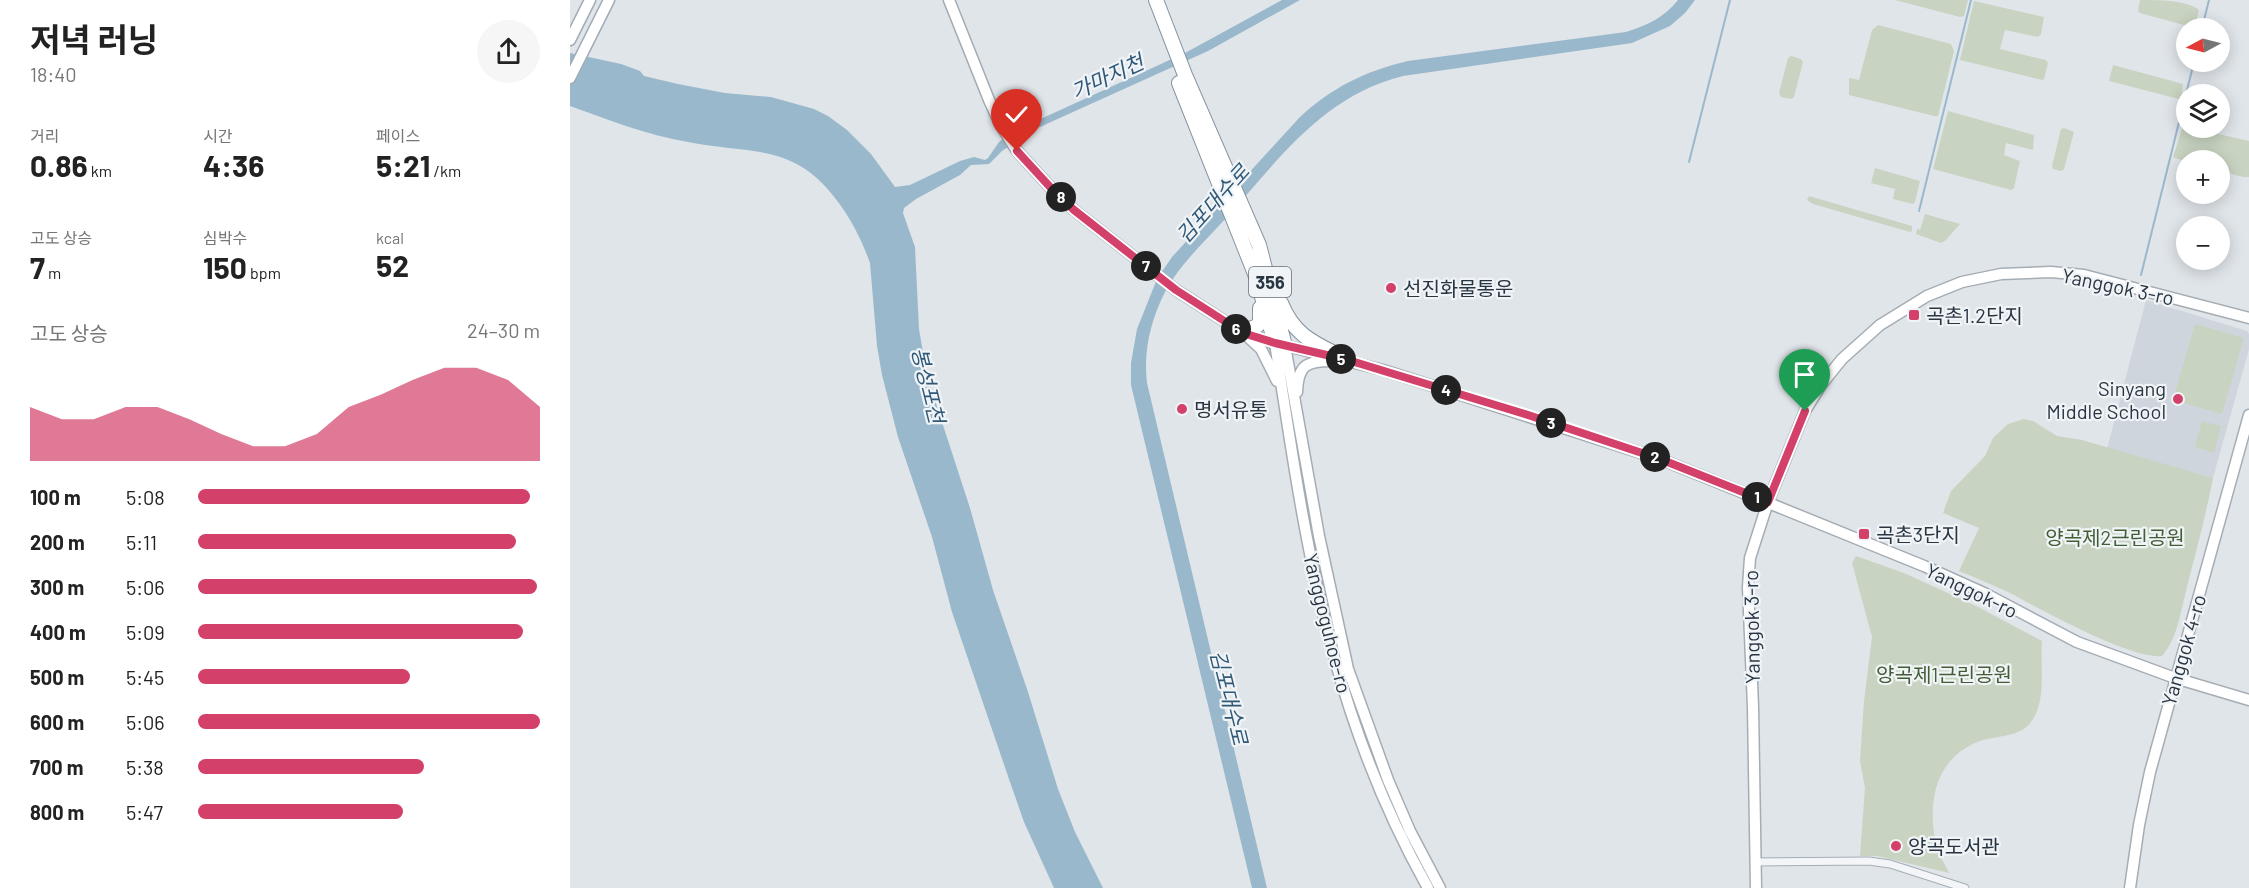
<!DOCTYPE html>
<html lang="ko">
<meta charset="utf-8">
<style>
:root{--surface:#fff;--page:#f6f6f6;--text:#222;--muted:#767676;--accent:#d3416a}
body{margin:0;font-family:Barlow,"Noto Sans KR",sans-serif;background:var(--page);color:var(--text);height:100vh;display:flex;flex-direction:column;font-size:22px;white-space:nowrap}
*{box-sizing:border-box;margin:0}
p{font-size:20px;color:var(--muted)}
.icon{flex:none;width:33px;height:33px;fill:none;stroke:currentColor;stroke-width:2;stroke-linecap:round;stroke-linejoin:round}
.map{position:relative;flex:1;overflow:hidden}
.sheet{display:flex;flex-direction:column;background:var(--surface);width:570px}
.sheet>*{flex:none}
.needle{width:39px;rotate:263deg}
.buttons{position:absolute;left:1606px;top:18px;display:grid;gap:12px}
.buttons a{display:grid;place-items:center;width:54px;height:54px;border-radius:50%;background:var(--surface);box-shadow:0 3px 15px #0003;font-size:30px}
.pin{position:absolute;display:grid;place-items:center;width:51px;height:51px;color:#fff;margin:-62px -26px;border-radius:50% 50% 50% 0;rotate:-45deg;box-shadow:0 0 6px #0007}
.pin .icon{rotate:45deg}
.km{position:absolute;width:30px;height:30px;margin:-15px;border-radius:50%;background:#222;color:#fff;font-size:16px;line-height:30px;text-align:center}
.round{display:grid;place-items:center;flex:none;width:63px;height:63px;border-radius:32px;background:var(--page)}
.head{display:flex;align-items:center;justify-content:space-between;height:102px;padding:0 30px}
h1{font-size:33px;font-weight:700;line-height:45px}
.figures{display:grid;grid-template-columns:repeat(3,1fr);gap:9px;height:102px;padding:6px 30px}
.figures div{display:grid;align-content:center}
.figures b{font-size:30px;font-weight:700}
.figures small{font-size:16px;font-weight:400}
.figures p{font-size:16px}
.chart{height:168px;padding:12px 30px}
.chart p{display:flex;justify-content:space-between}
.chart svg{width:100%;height:108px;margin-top:6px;fill:var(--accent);opacity:.7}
ul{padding:0 30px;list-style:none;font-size:20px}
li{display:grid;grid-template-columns:96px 72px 1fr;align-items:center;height:45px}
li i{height:15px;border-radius:8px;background:var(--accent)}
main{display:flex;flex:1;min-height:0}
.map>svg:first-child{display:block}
.built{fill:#ced5dc}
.green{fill:#c8d4c1}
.water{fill:#9ab8cb}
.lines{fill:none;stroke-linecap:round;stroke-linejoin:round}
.stream{stroke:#9ab8cb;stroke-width:2}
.street-casing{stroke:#a5adb4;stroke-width:9}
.secondary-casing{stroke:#a5adb4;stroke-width:13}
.primary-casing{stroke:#9fabb6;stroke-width:13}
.highway-casing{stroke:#8795a1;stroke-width:16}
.street{stroke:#f3f5f8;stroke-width:7}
.secondary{stroke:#fff;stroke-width:10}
.primary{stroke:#fff;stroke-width:10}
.highway{stroke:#fff;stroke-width:14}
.route-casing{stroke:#fff;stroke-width:12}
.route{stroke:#d3416a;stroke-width:8}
.poi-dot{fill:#d3416a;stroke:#f0f4f7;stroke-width:2}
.labels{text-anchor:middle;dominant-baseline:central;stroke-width:4.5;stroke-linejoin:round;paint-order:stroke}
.shield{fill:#f0f4f7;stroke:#646e78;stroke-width:1.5}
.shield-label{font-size:18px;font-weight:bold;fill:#283542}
.street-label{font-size:20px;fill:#283542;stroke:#f0f4f7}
.poi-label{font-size:20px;fill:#283542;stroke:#f0f4f7;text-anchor:start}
.park-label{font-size:20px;fill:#425e35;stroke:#f0f4f7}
.water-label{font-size:21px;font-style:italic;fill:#305978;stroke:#f0f4f7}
</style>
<main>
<section class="sheet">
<div class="head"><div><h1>저녁 러닝</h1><p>18:40</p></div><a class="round"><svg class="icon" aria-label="share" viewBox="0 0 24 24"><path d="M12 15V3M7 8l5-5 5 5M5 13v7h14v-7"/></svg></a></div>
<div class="figures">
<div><p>거리</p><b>0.86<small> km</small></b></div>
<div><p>시간</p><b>4:36</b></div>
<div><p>페이스</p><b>5:21<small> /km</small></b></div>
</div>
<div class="figures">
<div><p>고도 상승</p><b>7<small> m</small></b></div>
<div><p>심박수</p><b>150<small> bpm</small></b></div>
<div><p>kcal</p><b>52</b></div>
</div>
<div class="chart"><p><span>고도 상승</span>24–30 m</p>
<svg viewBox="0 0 160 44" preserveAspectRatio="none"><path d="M0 44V22L10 27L20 27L30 22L40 22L50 27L60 33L70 38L80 38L90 33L100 22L110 17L120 11L130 6L140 6L150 11L160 22V44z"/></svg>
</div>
<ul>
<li><b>100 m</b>5:08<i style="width:97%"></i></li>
<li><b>200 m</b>5:11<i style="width:93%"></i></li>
<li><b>300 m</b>5:06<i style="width:99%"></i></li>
<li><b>400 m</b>5:09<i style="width:95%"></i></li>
<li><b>500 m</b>5:45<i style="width:62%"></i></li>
<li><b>600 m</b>5:06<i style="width:100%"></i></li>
<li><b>700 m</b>5:38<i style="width:66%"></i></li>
<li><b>800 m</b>5:47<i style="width:60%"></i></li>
</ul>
</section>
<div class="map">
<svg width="1679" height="888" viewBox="0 0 1679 888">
<rect width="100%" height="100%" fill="#e0e5ea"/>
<path class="built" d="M1576,300L1677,331L1679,334V349L1643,478L1537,449Z"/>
<path class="green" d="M1325,0H1398L1394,16L1390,17Z
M1570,0C1587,0 1617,0 1629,10L1625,26L1621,27L1570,13L1568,11Z
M1404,1L1474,17L1471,34L1468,37L1435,30L1430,49L1476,60L1478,63L1474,79L1472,80L1390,60Z
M1308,25L1381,44L1384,51L1368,116H1364L1279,95V78L1289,80L1302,30Z
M1221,56L1231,59L1233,62L1224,97L1221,99L1211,97L1209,93L1218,58Z
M1543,65L1613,84L1611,98L1609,99L1539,81Z
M1378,111L1464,135L1463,150L1436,143L1434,155L1450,161L1444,188L1441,190L1363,169Z
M1613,126L1679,141V177H1673L1650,171V160H1617V162L1603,157Z
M1494,128L1504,132L1494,169L1491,171L1483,169L1482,166L1491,129Z
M1305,168L1350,181L1345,202L1343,204L1323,199L1325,189L1301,183Z
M1239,196L1342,226V231L1340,232L1243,204L1237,200Z
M1355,214L1390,224L1376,240L1371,243L1346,234L1347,229L1350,230Z
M1625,324L1674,338L1652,414L1603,400Z
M1454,419L1463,421L1487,436L1512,440L1643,478C1636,515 1626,551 1617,587C1611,609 1608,638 1592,656C1561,660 1470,609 1440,593C1423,585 1406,578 1389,571L1409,528L1373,513L1381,491L1415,456L1423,438L1438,424Z
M1632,421L1651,426L1644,453L1625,447Z
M1286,556L1334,573L1406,606L1472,641C1470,666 1477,701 1461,722C1449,738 1427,735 1410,741C1365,758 1357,802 1366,844C1368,854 1375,864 1379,873L1307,856H1290L1295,788L1290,761L1294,701L1302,637L1282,563Z"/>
<path class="water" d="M712,0H730L638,51L461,131L432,151L419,164L401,165L390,175L346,199L334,208L333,213L345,247L349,329L357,376L400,508L423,590L458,692L488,789L505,832L533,888H484L454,822L440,782L382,612L362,537L328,437L312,375L307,346L300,263C293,243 283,223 271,206C227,142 185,155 118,142C77,135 39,120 0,106V53L51,64L70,71L74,76L108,84L155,93L201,97L244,109L258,116L277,130L301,154L325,187L340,185L390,161L404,157L415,160L418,158L429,142L442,132L615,53Z
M1108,0H1125L1115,13L1100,26L1062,43L833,76C753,96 710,158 658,216C637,239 611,263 596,290C581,319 573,351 577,383L697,888H682L561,385V363L567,329L587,279L602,257L729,118C761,88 795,71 838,61L1056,32C1076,26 1095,17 1108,0Z"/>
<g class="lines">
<path class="stream" d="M1632,28L1639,0
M1119,162L1160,0
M1349,211L1401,0
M1571,275L1624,62"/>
<g class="street-casing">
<path id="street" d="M1186,862L1299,861L1320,864L1395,888"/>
</g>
<g class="secondary-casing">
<path id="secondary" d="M379,0L419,100L430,124L447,151L481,188L504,210L606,290L673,333L705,343L813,370L1090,459L1354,566L1414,593L1507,642L1605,678L1679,700
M678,337L691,349L707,381
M705,343C721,447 736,554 764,656C786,737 817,815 858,888
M715,346L749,536L778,669L818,780L840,831L870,888
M727,392C728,365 736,361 762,361
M1186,888L1183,707L1178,587L1180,558L1198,502L1235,411L1251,385L1272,359L1310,325L1357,296L1392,282L1431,274L1481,272L1514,275L1679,318
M1560,888L1569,825L1580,772L1679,415"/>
</g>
<g class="primary-casing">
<path id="primary" d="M0,40L20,0
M0,78L39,0"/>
</g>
<g class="highway-casing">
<path id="highway" d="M586,0L615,75L689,245L715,346
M609,83L687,279L705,343
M711,303C725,338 747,344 778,360
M662,326C673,329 682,332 690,323V308"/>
</g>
<use href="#street" class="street"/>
<use href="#secondary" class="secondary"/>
<use href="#primary" class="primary"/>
<use href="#highway" class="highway"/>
</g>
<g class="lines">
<g class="route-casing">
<path id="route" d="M447,151L481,188L504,210L606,290L673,333L705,343L778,360L958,415L1090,459L1198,502L1235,411"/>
</g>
<use href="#route" class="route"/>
</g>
<g class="poi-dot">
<circle cx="821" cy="288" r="6"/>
<rect x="1338" y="309" width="12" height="12" rx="3"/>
<circle cx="1608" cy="399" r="6"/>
<circle cx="612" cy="409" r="6"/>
<rect x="1288" y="528" width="12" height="12" rx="3"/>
<circle cx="1326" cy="846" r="6"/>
</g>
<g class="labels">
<rect class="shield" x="679" y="267" width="42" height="30" rx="4.5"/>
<g class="shield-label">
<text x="700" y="282">356</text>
</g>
<g class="street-label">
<text transform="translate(1548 286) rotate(12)">Yanggok 3-ro</text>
<text transform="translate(1402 590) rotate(26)">Yanggok-ro</text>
<text transform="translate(758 623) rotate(76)">Yanggoguhoe-ro</text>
<text transform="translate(1181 627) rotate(-91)">Yanggok 3-ro</text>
<text transform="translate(1613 650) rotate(-74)">Yanggok 4-ro</text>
</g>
<g class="poi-label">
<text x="833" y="288">선진화물통운</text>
<text x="1356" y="315">곡촌1.2단지</text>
<text x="1596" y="388" text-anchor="end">Sinyang<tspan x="1596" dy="23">Middle School</tspan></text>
<text x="624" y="409">명서유통</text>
<text x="1306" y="534">곡촌3단지</text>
<text x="1338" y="846">양곡도서관</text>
</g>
<g class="park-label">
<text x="1545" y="537">양곡제2근린공원</text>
<text x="1374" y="674">양곡제1근린공원</text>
</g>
<g class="water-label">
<text transform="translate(537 76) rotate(-25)">가마지천</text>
<text transform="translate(642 203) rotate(-48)">김포대수로</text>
<text transform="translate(359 385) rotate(76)">봉성포천</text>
<text transform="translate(660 697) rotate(76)">김포대수로</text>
</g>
</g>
</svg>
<div class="buttons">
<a><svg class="needle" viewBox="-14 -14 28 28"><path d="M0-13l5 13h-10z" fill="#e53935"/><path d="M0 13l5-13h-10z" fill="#767676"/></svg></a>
<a><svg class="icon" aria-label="layers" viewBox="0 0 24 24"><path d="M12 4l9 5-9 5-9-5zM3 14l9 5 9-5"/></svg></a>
<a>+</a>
<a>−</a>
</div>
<div class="pin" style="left:1235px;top:411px;background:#1e9e55"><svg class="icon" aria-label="arrive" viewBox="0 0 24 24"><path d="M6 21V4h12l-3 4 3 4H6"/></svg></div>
<div class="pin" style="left:447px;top:151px;background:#d93025"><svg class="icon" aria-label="check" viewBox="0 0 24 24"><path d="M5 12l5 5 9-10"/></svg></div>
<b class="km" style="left:1187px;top:497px">1</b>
<b class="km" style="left:1085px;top:457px">2</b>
<b class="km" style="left:981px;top:423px">3</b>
<b class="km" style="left:876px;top:390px">4</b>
<b class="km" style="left:771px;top:359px">5</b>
<b class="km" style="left:666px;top:329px">6</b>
<b class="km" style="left:576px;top:266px">7</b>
<b class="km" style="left:491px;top:197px">8</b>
</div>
</main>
